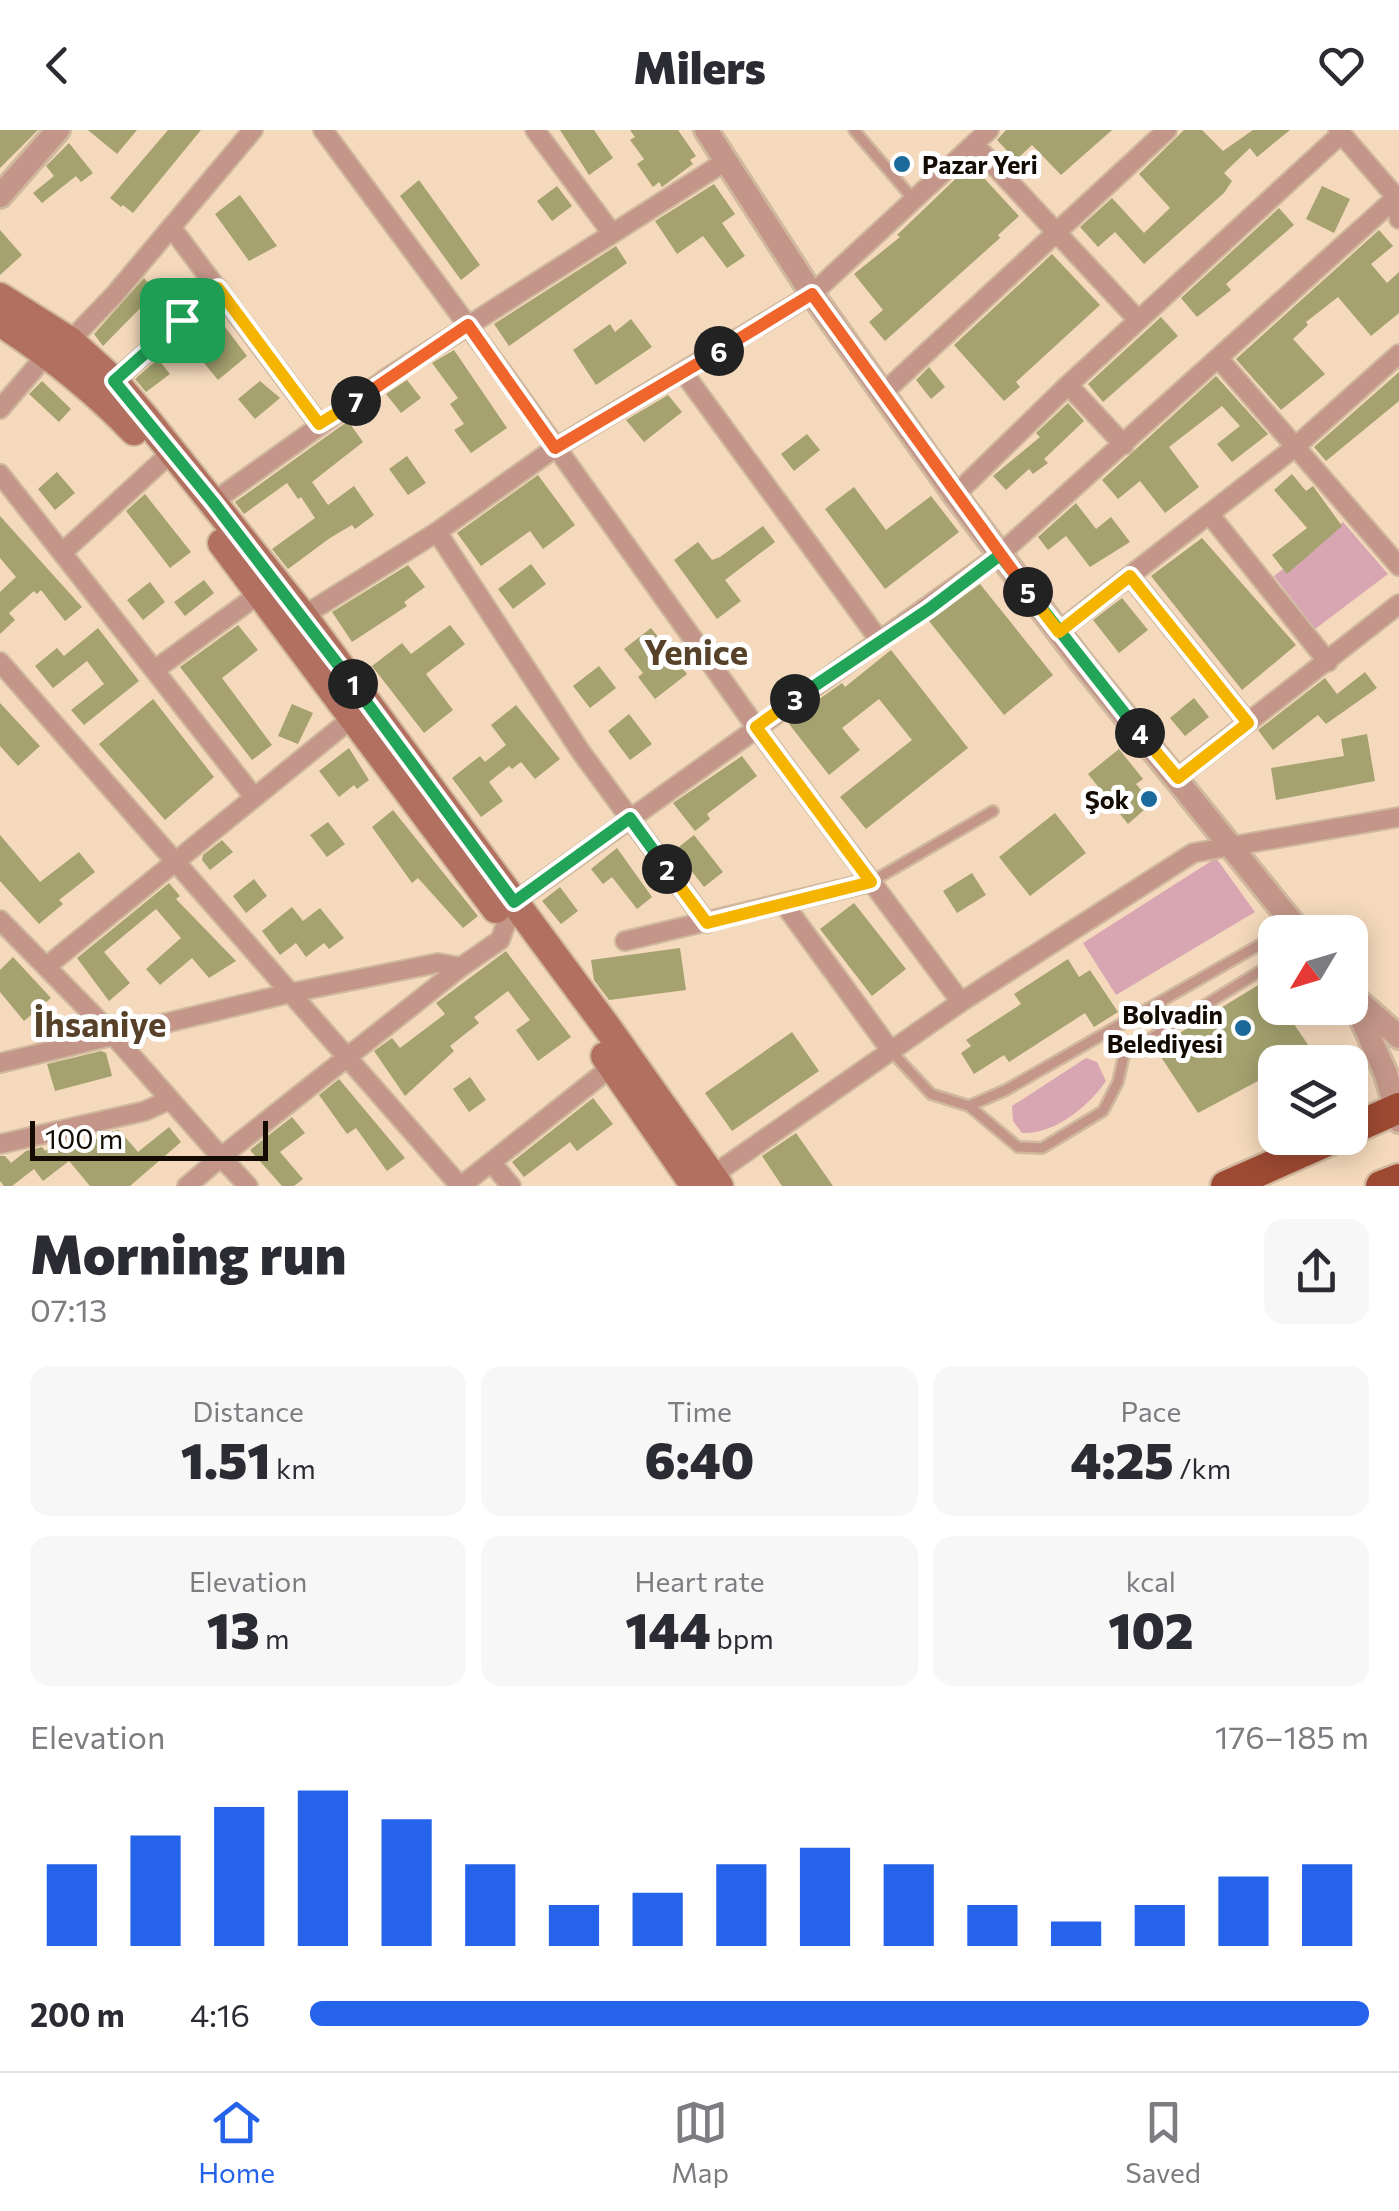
<!DOCTYPE html>
<meta charset="utf-8">
<style>
:root{--surface:#fff;--page:#f7f7f7;--text:#2b2b33;--muted:#7c7c81;--line:#e1e1e2;--accent:#2563eb}
body{margin:0;font-family:Commissioner,sans-serif;background:var(--page);color:var(--text);height:100vh;display:flex;flex-direction:column;font-size:38px;white-space:nowrap}
*{box-sizing:border-box;margin:0}
p{font-size:32px;color:var(--muted)}
.icon{flex:none;width:55px;height:55px;fill:none;stroke:currentColor;stroke-width:2;stroke-linecap:round;stroke-linejoin:round}
.map{position:relative;height:1056px;overflow:hidden}
.panel{display:flex;flex-direction:column;background:var(--surface);flex:1}
.panel>*{flex:none}
.needle{width:65px;rotate:232deg}
.controls{position:absolute;left:1258px;top:785px;display:grid;gap:20px}
.controls a{display:grid;place-items:center;width:110px;height:110px;border-radius:20px;background:var(--surface);box-shadow:0 5px 25px #0003;font-size:50px}
.scale{position:absolute;left:30px;bottom:25px;width:238px;box-sizing:border-box;padding-left:10px;border:5px solid #140c03;border-top:0;font-size:28px;line-height:35px;white-space:nowrap;color:#140c03;-webkit-text-stroke:8px #fff;paint-order:stroke}
.pin{position:absolute;display:grid;place-items:center;width:85px;height:85px;color:#fff;margin:-42px;border-radius:20px;box-shadow:0 5px 15px #0006}
.km{position:absolute;width:50px;height:50px;margin:-25px;border-radius:50%;background:#222;color:#fff;font-size:28px;line-height:50px;text-align:center}
.round{display:grid;place-items:center;flex:none;width:105px;height:105px;border-radius:20px;background:var(--page)}
.head{display:flex;align-items:center;justify-content:space-between;height:170px;padding:0 30px}
h1{font-size:55px;font-weight:800;line-height:75px}
.stats{display:grid;grid-template-columns:repeat(3,1fr);gap:15px;height:170px;padding:10px 30px}
.stats div{display:grid;align-content:center;border-radius:20px;background:var(--page);text-align:center}
.stats b{font-size:50px;font-weight:800}
.stats small{font-size:28px;font-weight:400}
.stats p{font-size:28px}
.chart{height:280px;padding:20px 30px}
.chart p{display:flex;justify-content:space-between}
.chart svg{width:100%;height:180px;margin-top:10px;stroke:var(--accent);stroke-width:6}
ul{padding:0 30px;list-style:none;font-size:32px}
li{display:grid;grid-template-columns:160px 120px 1fr;align-items:center;height:75px}
li i{height:25px;border-radius:12px;background:var(--accent)}
header{display:flex;justify-content:space-between;align-items:center;height:130px;padding:0 30px;background:var(--surface);font-size:45px;font-weight:800}
.dock{display:flex;justify-content:space-around;align-items:center;height:140px;border-top:2px solid var(--line);background:var(--surface);font-size:28px;color:var(--muted)}
.dock a{display:grid;justify-items:center;gap:5px}
.dock .current{color:var(--accent)}
.map>svg:first-child{display:block}
.green{fill:#d8a6b3}
.building{fill:#a5a26f}
.lines{fill:none;stroke-linecap:round;stroke-linejoin:round}
.service-casing{stroke:#d0b89e;stroke-width:14}
.minor-casing{stroke:#d0b89e;stroke-width:22}
.tertiary-casing{stroke:#d0b89e;stroke-width:28}
.secondary-casing{stroke:#d0b89e;stroke-width:32}
.trunk-casing{stroke:#d0b89e;stroke-width:35}
.service{stroke:#c39689;stroke-width:9}
.minor{stroke:#c39689;stroke-width:18}
.tertiary{stroke:#c39689;stroke-width:22}
.secondary{stroke:#b27160;stroke-width:28}
.trunk{stroke:#9e4a33;stroke-width:30}
.split-1-casing{stroke:#fff;stroke-width:20}
.split-2-casing{stroke:#fff;stroke-width:20}
.split-3-casing{stroke:#fff;stroke-width:20}
.split-4-casing{stroke:#fff;stroke-width:20}
.split-5-casing{stroke:#fff;stroke-width:20}
.split-6-casing{stroke:#fff;stroke-width:20}
.split-7-casing{stroke:#fff;stroke-width:20}
.split-8-casing{stroke:#fff;stroke-width:20}
.split-1{stroke:#22a559;stroke-width:12}
.split-2{stroke:#22a559;stroke-width:12}
.split-3{stroke:#f5b400;stroke-width:12}
.split-4{stroke:#22a559;stroke-width:12}
.split-5{stroke:#f5b400;stroke-width:12}
.split-6{stroke:#f0652b;stroke-width:12}
.split-7{stroke:#f0652b;stroke-width:12}
.split-8{stroke:#f5b400;stroke-width:12}
.poi-dot{fill:#1b6a9c;stroke:#fff;stroke-width:4}
.labels{text-anchor:middle;dominant-baseline:central;stroke-width:10;stroke-linejoin:round;paint-order:stroke}
.poi-label{font-size:25px;font-weight:bold;fill:#140c03;stroke:#fff;text-anchor:end}
.district-label{font-size:35px;font-weight:bold;fill:#574128;stroke:#fff}
</style>
<header><svg class="icon" aria-label="back" viewBox="0 0 24 24"><path d="M15 5l-7 7 7 7"/></svg>Milers<svg class="icon" aria-label="heart" viewBox="0 0 24 24"><path d="M12 20l-8-8c-3-5 5-10 8-4 3-6 11-1 8 4z"/></svg></header>
<div class="map">
<svg width="1399" height="1056" viewBox="0 0 1399 1056">
<rect width="100%" height="100%" fill="#f4d9bc"/>
<path class="green" d="M1343,392L1388,444L1315,499L1274,446Z
M1216,728L1255,782L1116,865L1083,813Z
M1086,928L1097,932L1106,951C1089,976 1054,1005 1022,1003L1013,991L1012,976Z"/>
<path class="building" d="M0,0H38L0,38Z
M88,0H137L117,24Z
M168,0H201L133,83L123,75L121,77L110,68Z
M560,0H594L613,28L589,45Z
M630,0H678L696,26L690,30L693,34L662,57L659,52L653,57L637,34L644,29L630,10L635,7Z
M1006,0H1112L1061,45L1032,15L1016,30L997,10Z
M1184,0H1202L1223,21L1253,0H1290L1257,27L1250,18L1224,43L1232,51L1224,63L1144,134L1115,102L1098,117L1080,97L1112,68L1144,103L1170,78L1139,44Z
M69,13L93,43L81,52L76,46L42,73L33,63L54,46L46,36Z
M971,34L1019,86L998,105L1000,108L885,211L869,192L883,180L854,144L900,107L897,105Z
M419,50L480,135L461,150L400,66Z
M714,54L735,84L722,93L745,126L727,138L703,106L677,124L655,91Z
M557,56L572,76L552,91L537,71Z
M1322,56L1350,69L1334,103L1306,89Z
M240,65L277,116L249,131L215,84Z
M1279,78L1294,95L1226,154L1231,160L1197,187L1181,168Z
M0,100L22,125L0,145Z
M1379,100L1393,116L1371,134L1387,153L1399,142V183L1371,206L1338,167L1306,192L1308,195L1293,209L1325,244L1281,280L1236,229Z
M616,116L627,133L509,216L494,194Z
M1052,124L1100,175L1016,252L1020,257L1004,271L954,215Z
M144,148L156,162L103,216L94,204Z
M212,180L247,226L218,250L204,233L209,229L188,202Z
M1161,187L1178,206L1103,272L1088,254Z
M631,189L652,217L596,255L573,220L610,194L615,202Z
M454,220L507,298L471,323L454,300L464,294L450,274L458,268L432,233Z
M158,229L170,244L146,262L135,249Z
M929,237L945,257L931,269L916,250Z
M1399,242V271L1326,331L1314,317Z
M1216,246L1268,304L1232,332L1217,314L1240,296L1222,276L1169,317L1199,357L1165,383L1140,351L1118,369L1102,350Z
M407,250L421,268L401,283L386,264Z
M42,251L71,279L59,292L29,264Z
M260,251L280,268L255,289L238,269Z
M668,265L682,282L644,312L626,290Z
M1068,273L1084,291L1044,329L1048,333L1033,344L1029,339L1006,360L993,346L1040,307L1036,303Z
M348,291L363,312L312,352L328,375L354,356L374,385L355,399L352,395L330,408L288,439L272,419L315,388L301,367L298,369L287,353L244,384L235,372Z
M807,304L820,320L794,341L781,324Z
M407,326L426,353L408,365L389,339Z
M57,342L75,363L55,380L38,359Z
M1292,344L1306,361L1313,356L1342,396L1287,444L1272,425L1307,398L1274,360Z
M538,345L575,395L543,419L530,401L481,436L457,403Z
M854,357L886,400L931,366L959,402L885,459L825,379Z
M145,364L191,422L170,438L126,381Z
M1076,373L1096,399L1111,387L1130,412L1090,437L1066,406L1048,420L1038,407Z
M0,386L82,477L65,491L41,460L37,464L34,461L9,483L15,490L0,504V462L16,447L0,428Z
M763,396L775,412L725,450L741,471L717,489L674,430L698,412L712,430L720,427Z
M1202,408L1296,515L1242,560L1151,446Z
M531,434L546,454L513,479L498,459Z
M408,435L425,457L404,472L407,476L352,512L332,482Z
M204,450L214,463L185,486L174,472Z
M150,452L165,472L143,490L127,470Z
M980,454L1053,545L1004,585L929,491Z
M1122,468L1148,500L1119,523L1093,490Z
M238,495L258,520L222,548L272,615L252,630L180,537Z
M450,495L465,514L426,544L453,580L424,603L372,536L402,513L411,524Z
M98,498L139,551L84,595L71,580L104,554L87,531L53,558L35,536L57,518L64,526Z
M651,498L687,544L655,569L638,547L643,543L624,519Z
M891,520L968,618L866,699L840,667L912,610L879,569L842,598L860,620L829,645L789,594L805,579L842,553L845,557Z
M599,536L616,558L590,578L573,556Z
M1365,542L1377,558L1326,594L1318,585L1273,620L1258,600L1325,548L1337,564Z
M1194,568L1209,587L1185,606L1170,588Z
M153,569L214,647L165,690L99,614Z
M0,573L40,616L18,636L0,616Z
M292,574L313,583L298,614L278,606Z
M516,575L560,629L535,649L521,632L512,639L509,636L489,652L503,671L481,687L452,648L480,626L485,632L506,615L491,595Z
M629,584L652,614L630,630L608,601Z
M1367,604L1375,651L1276,670L1271,638L1344,626L1341,609Z
M349,618L369,650L357,659L354,655L339,667L319,641Z
M1119,619L1143,649L1136,654L1152,673L1128,694L1088,644Z
M742,626L757,646L707,684L710,689L695,701L673,673Z
M393,680L478,786L463,798L418,748L412,753L372,697Z
M1055,683L1086,723L1030,766L999,727Z
M328,692L345,714L327,727L310,705Z
M0,705L40,752L79,722L95,742L59,770L63,774L39,794L0,751Z
M694,705L723,742L704,757L675,720Z
M222,710L233,722L210,740L202,730L203,725Z
M617,718L652,767L637,779L612,747L603,754L591,739Z
M972,743L986,765L957,783L943,761Z
M254,749L267,766L246,783L233,766Z
M169,753L180,766L176,769L236,831L209,848L192,828L160,855L146,839L181,808L156,779L104,822L130,853L109,871L77,828Z
M560,757L578,781L561,794L542,771Z
M854,773L906,839L872,866L820,799Z
M292,777L303,791L320,778L344,808L329,819L324,813L306,827L296,813L280,825L262,801Z
M680,818L686,860L609,870L594,850L591,830Z
M506,821L571,907L538,931L516,900L530,890L508,861L474,887L479,893L450,916L454,921L405,966L374,921L392,908L400,918L445,884L436,873Z
M13,827L51,868L24,891L0,862V840Z
M1068,829L1079,847L1090,840L1118,882L1094,897L1085,883L1009,932L1004,925L974,944L961,923L971,916L966,910L1021,874L1014,864Z
M1265,851L1275,866V878H1283L1313,922L1293,932H1275V942L1198,983L1155,918Z
M792,902L819,941L732,1001L705,963Z
M101,921L106,923L112,946L55,961L47,934Z
M470,947L486,970L469,982L453,959Z
M339,949L405,1028L387,1041L356,998L347,1004L319,965Z
M593,968L613,994L577,1021L570,1012L524,1047L512,1032Z
M292,987L305,1003L280,1022L303,1049L294,1056H282L250,1020Z
M169,997L181,1012L130,1056H90L69,1031L43,1051L34,1039L12,1056H4L0,1051V1026H5L11,1033L26,1021L42,1017L45,1021L53,1015L79,1009L86,1018L103,1003L119,1000L138,1022Z
M796,1003L833,1056H782L762,1026Z"/>
<g class="lines">
<g class="service-casing">
<path id="service" d="M854,0L914,70
M871,752L993,681
M891,921L931,964L969,976L1018,1017L1042,1018L1103,981L1118,952L1124,925L1275,832
M969,976L1006,960L1275,806"/>
</g>
<g class="minor-casing">
<path id="minor" d="M323,0L506,247L756,597L961,872
M535,0L611,102
M1338,0L1396,67L1399,89
M974,14L1138,190
M171,97L319,294
M70,211L115,164L253,0
M1219,229L1399,436
M683,242L880,511
M114,251L218,158
M1068,255L1124,315
M883,263L1167,0
M0,279L48,223
M0,344L254,667
M955,365L1068,255L1341,4
M213,372L391,245L726,31
M1210,385L1328,532
M437,402L581,622L707,793
M64,421L162,331
M1130,446L1248,593
M303,486L437,402L555,318L812,164L989,0
M1059,501L1295,317L1399,224
M0,532L460,1056
M156,539L259,464
M1177,648L1399,474
M784,774L891,921
M0,790L114,906L221,1027L461,837
M625,811L871,752
M47,836L351,589
M0,933L290,863L438,833L461,837L500,810L514,772L999,425L1399,65
M0,1014L145,981L169,970
M492,1033L511,1056
M703,1052L961,872L1193,723L1399,687
M187,1056L221,1027L248,1056
M461,1056L619,931"/>
</g>
<g class="tertiary-casing">
<path id="tertiary" d="M706,0L812,164L955,365L1083,534L1300,802
M0,66L58,0
M1350,863L1386,944L1399,991
M1356,869L1399,907"/>
</g>
<g class="secondary-casing">
<path id="secondary" d="M0,167L70,211L114,251L146,289L303,486L609,900L719,1056
M0,192C49,224 93,258 134,301
M222,413L496,779
M605,926L695,1056"/>
</g>
<g class="trunk-casing">
<path id="trunk" d="M1350,1000L1399,978
M1226,1056L1334,1008
M1381,1056L1399,1049"/>
</g>
<use href="#service" class="service"/>
<use href="#minor" class="minor"/>
<use href="#tertiary" class="tertiary"/>
<use href="#secondary" class="secondary"/>
<use href="#trunk" class="trunk"/>
</g>
<g class="lines">
<g class="split-1-casing">
<path id="split-1" d="M182,190L114,251L213,372L353,554"/>
</g>
<g class="split-2-casing">
<path id="split-2" d="M353,554L514,772L630,688L667,739"/>
</g>
<g class="split-3-casing">
<path id="split-3" d="M667,739L707,793L871,752L756,597L795,569"/>
</g>
<g class="split-4-casing">
<path id="split-4" d="M795,569L929,479L1000,425L1140,603"/>
</g>
<g class="split-5-casing">
<path id="split-5" d="M1028,462L1059,502L1130,446L1248,593L1178,648L1140,603"/>
</g>
<g class="split-6-casing">
<path id="split-6" d="M719,221L812,164L1028,462"/>
</g>
<g class="split-7-casing">
<path id="split-7" d="M356,271L468,195L555,318L719,221"/>
</g>
<g class="split-8-casing">
<path id="split-8" d="M182,190L218,158L319,294L356,271"/>
</g>
<use href="#split-1" class="split-1"/>
<use href="#split-2" class="split-2"/>
<use href="#split-3" class="split-3"/>
<use href="#split-4" class="split-4"/>
<use href="#split-5" class="split-5"/>
<use href="#split-6" class="split-6"/>
<use href="#split-7" class="split-7"/>
<use href="#split-8" class="split-8"/>
</g>
<g class="poi-dot">
<circle cx="902" cy="34" r="10"/>
<circle cx="1149" cy="669" r="10"/>
<circle cx="1243" cy="898" r="10"/>
</g>
<g class="labels">
<g class="poi-label">
<text x="922" y="34" text-anchor="start">Pazar Yeri</text>
<text x="1129" y="669">Şok</text>
<text x="1223" y="884">Bolvadin<tspan x="1223" dy="29">Belediyesi</tspan></text>
</g>
<g class="district-label">
<text x="696" y="520">Yenice</text>
<text x="100" y="892">İhsaniye</text>
</g>
</g>
</svg>
<div class="controls">
<a><svg class="needle" viewBox="-14 -14 28 28"><path d="M0-13l5 13h-10z" fill="#e53935"/><path d="M0 13l5-13h-10z" fill="#7c7c81"/></svg></a>
<a><svg class="icon" aria-label="layers" viewBox="0 0 24 24"><path d="M12 4l9 5-9 5-9-5zM3 14l9 5 9-5"/></svg></a>
</div>
<div class="scale">100 m</div>
<div class="pin" style="left:182px;top:190px;background:#1e9e55"><svg class="icon" aria-label="arrive" viewBox="0 0 24 24"><path d="M6 21V4h12l-3 4 3 4H6"/></svg></div>
<b class="km" style="left:353px;top:554px">1</b>
<b class="km" style="left:667px;top:739px">2</b>
<b class="km" style="left:795px;top:569px">3</b>
<b class="km" style="left:1140px;top:603px">4</b>
<b class="km" style="left:1028px;top:462px">5</b>
<b class="km" style="left:719px;top:221px">6</b>
<b class="km" style="left:356px;top:271px">7</b>
</div>
<section class="panel">
<div class="head"><div><h1>Morning run</h1><p>07:13</p></div><a class="round"><svg class="icon" aria-label="share" viewBox="0 0 24 24"><path d="M12 15V3M7 8l5-5 5 5M5 13v7h14v-7"/></svg></a></div>
<div class="stats">
<div><p>Distance</p><b>1.51<small> km</small></b></div>
<div><p>Time</p><b>6:40</b></div>
<div><p>Pace</p><b>4:25<small> /km</small></b></div>
</div>
<div class="stats">
<div><p>Elevation</p><b>13<small> m</small></b></div>
<div><p>Heart rate</p><b>144<small> bpm</small></b></div>
<div><p>kcal</p><b>102</b></div>
</div>
<div class="chart"><p><span>Elevation</span>176–185 m</p>
<svg viewBox="0 0 160 44" preserveAspectRatio="none"><path d="M5 44V24M15 44V17M25 44V10M35 44V6M45 44V13M55 44V24M65 44V34M75 44V31M85 44V24M95 44V20M105 44V24M115 44V34M125 44V38M135 44V34M145 44V27M155 44V24"/></svg>
</div>
<ul>
<li><b>200 m</b>4:16<i style="width:100%"></i></li>
</ul>
</section>
<nav class="dock">
<a class="current"><svg class="icon" aria-label="home" viewBox="0 0 24 24"><path d="M3 11l9-7 9 7M6 9v11h12V9"/></svg>Home</a>
<a><svg class="icon" aria-label="map" viewBox="0 0 24 24"><path d="M3 6l6-2 6 2 6-2v14l-6 2-6-2-6 2zM9 4v14M15 6v14"/></svg>Map</a>
<a><svg class="icon" aria-label="saved" viewBox="0 0 24 24"><path d="M7 4h10v16l-5-4-5 4z"/></svg>Saved</a>
</nav>
